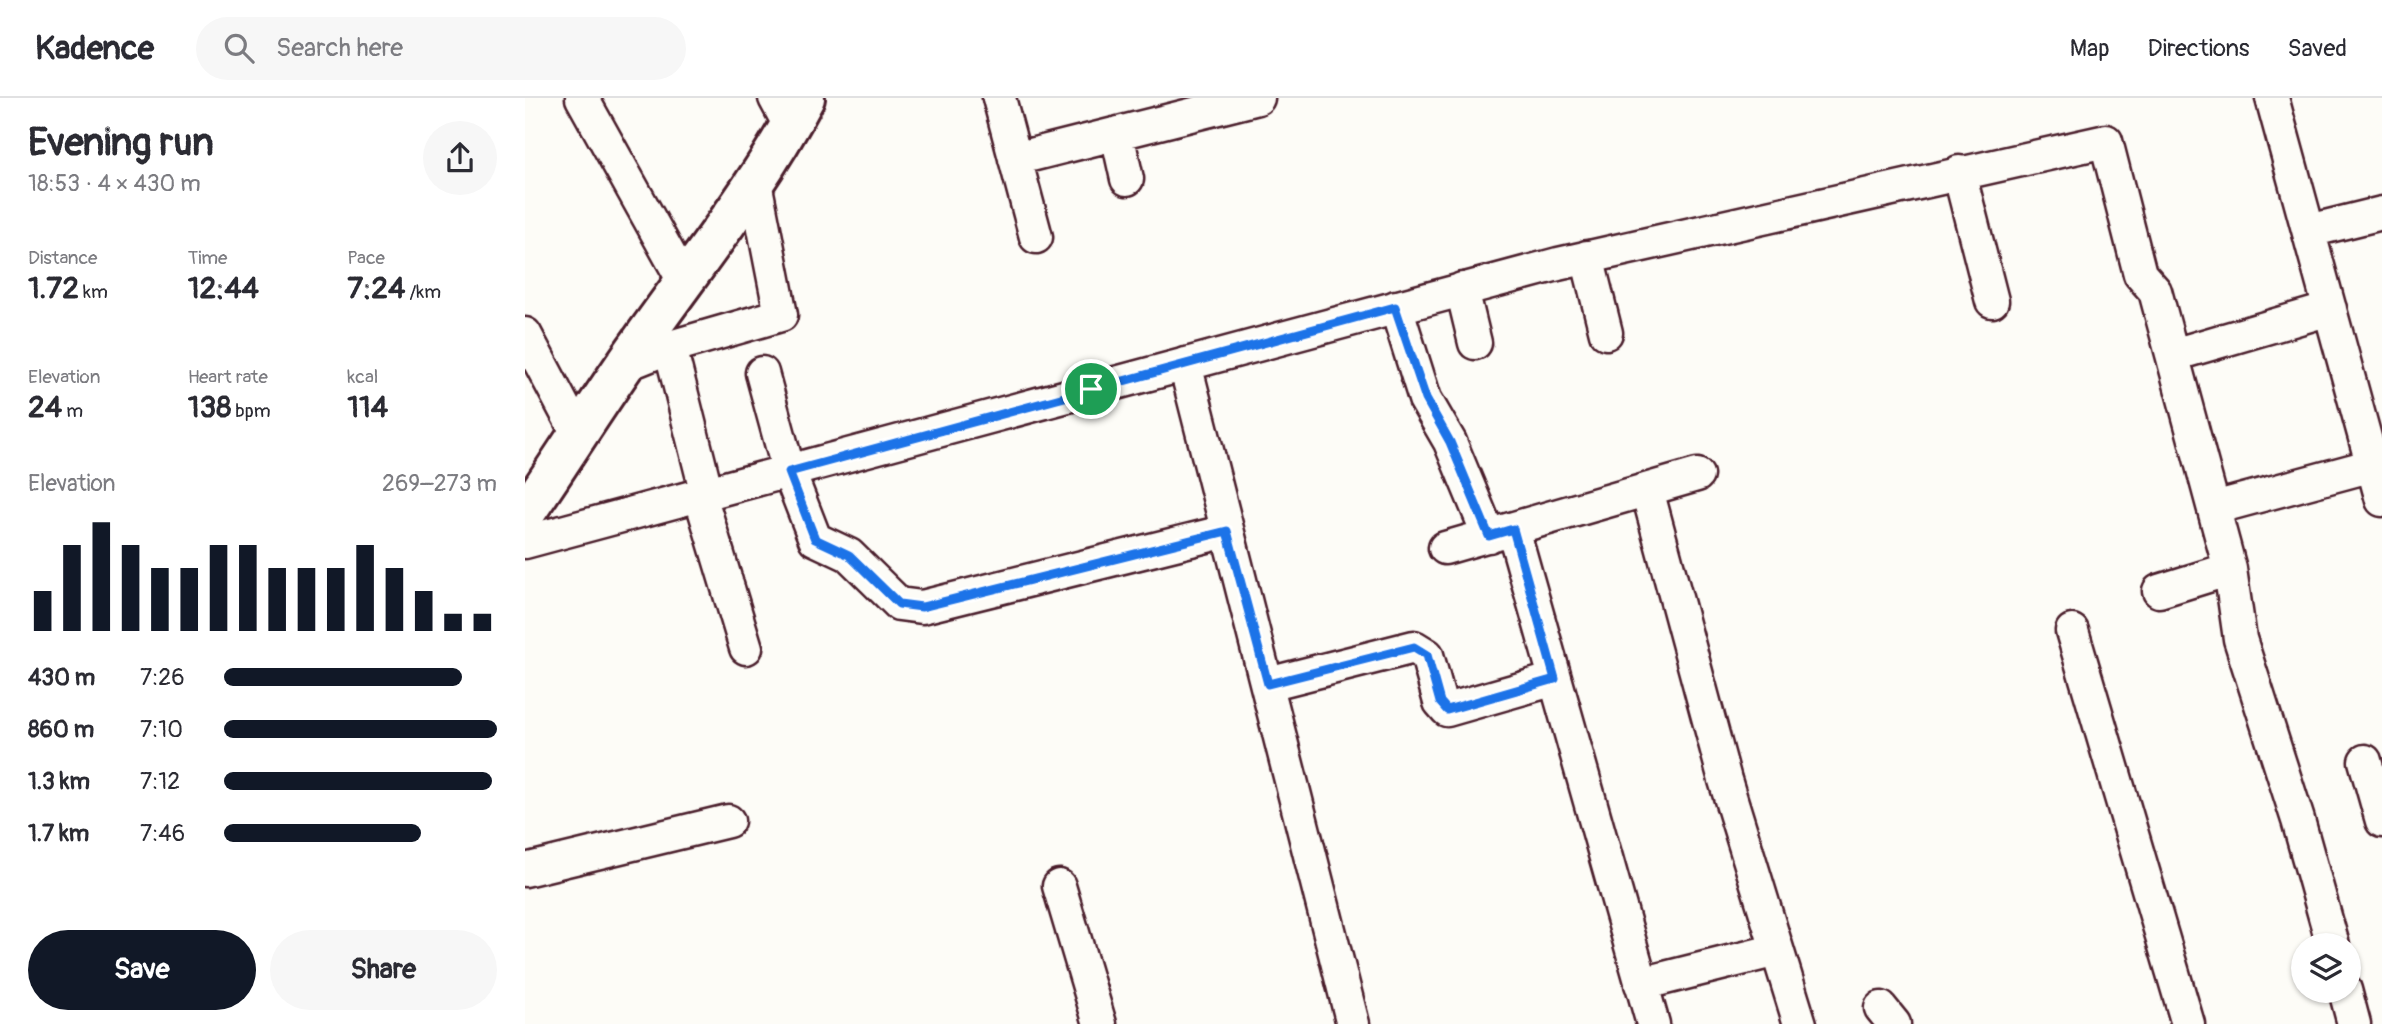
<!DOCTYPE html>
<meta charset="utf-8">
<style>
:root{--surface:#fff;--page:#f7f7f7;--text:#2b2b33;--muted:#7c7c81;--line:#e1e1e2;--accent:#111827}
body{margin:0;font-family:Pangolin,sans-serif;background:var(--page);color:var(--text);height:100vh;display:flex;flex-direction:column;font-size:26px;white-space:nowrap}
*{box-sizing:border-box;margin:0}
p{font-size:23px;color:var(--muted)}
.icon{flex:none;width:38px;height:38px;fill:none;stroke:currentColor;stroke-width:2;stroke-linecap:round;stroke-linejoin:round}
.map{position:relative;flex:1;overflow:hidden}
.panel{display:flex;flex-direction:column;background:var(--surface);width:525px}
.panel>*{flex:none}
.fabs{position:absolute;left:1766px;top:835px;display:grid;gap:14px}
.fabs a{display:grid;place-items:center;width:70px;height:70px;border-radius:50%;background:var(--surface);box-shadow:0 2px 5px #0004;font-size:35px}
.pin{position:absolute;display:grid;place-items:center;width:60px;height:60px;color:#fff;margin:-30px;border:4px solid #fff;border-radius:50%;box-shadow:0 2px 7px #0007}
.round{display:grid;place-items:center;flex:none;width:74px;height:74px;border-radius:37px;background:var(--page)}
.summary{display:flex;align-items:center;justify-content:space-between;height:119px;padding:0 28px}
h1{font-size:38px;font-weight:700;line-height:52px}
.metrics{display:grid;grid-template-columns:repeat(3,1fr);gap:10px;height:119px;padding:7px 28px}
.metrics div{display:grid;align-content:center}
.metrics b{font-size:30px;font-weight:700}
.metrics small{font-size:19px;font-weight:400}
.metrics p{font-size:19px}
.chart{height:196px;padding:14px 28px}
.chart p{display:flex;justify-content:space-between}
.chart svg{width:100%;height:126px;margin-top:7px;stroke:var(--accent);stroke-width:6}
.action{display:flex;gap:14px;margin-top:auto;padding:14px 28px}
.action a{flex:1;height:80px;border-radius:42px;background:var(--accent);color:#fff;font-size:28px;font-weight:700;line-height:80px;text-align:center}
.action a+a{background:var(--page);color:var(--text)}
ul{padding:0 28px;list-style:none;font-size:23px}
li{display:grid;grid-template-columns:112px 84px 1fr;align-items:center;height:52px}
li i{height:18px;border-radius:9px;background:var(--accent)}
header{display:flex;align-items:center;gap:42px;box-sizing:border-box;height:98px;padding:0 35px;background:var(--surface);border-bottom:2px solid var(--line)}
header strong{font-size:33px}
nav{display:flex;gap:38px;margin-inline-start:auto;font-size:24px}
.search{width:490px;height:63px;background:var(--page);display:flex;align-items:center;gap:18px;box-sizing:border-box;padding:0 24px;border-radius:38px;color:var(--muted);font-size:26px}
main{display:flex;flex:1;min-height:0}
.map>svg:first-child{display:block}
.lines{fill:none;stroke-linecap:round;stroke-linejoin:round}
.minor-casing{stroke:#4a1f2b;stroke-width:37}
.tertiary-casing{stroke:#4a1f2b;stroke-width:44}
.minor{stroke:#fdfcf7;stroke-width:32}
.tertiary{stroke:#fdfcf7;stroke-width:38}
.route-casing{stroke:#fff;stroke-width:14}
.route{stroke:#1a73e8;stroke-width:9}
</style>
<header>
<strong>Kadence</strong>
<div class="search"><svg class="icon" aria-label="search" viewBox="0 0 24 24"><circle cx="10" cy="10" r="6"/><path d="M15 15l6 6"/></svg>Search here</div>
<nav><a>Map</a><a>Directions</a><a>Saved</a></nav>
</header>
<main>
<section class="panel">
<div class="summary"><div><h1>Evening run</h1><p>18:53 · 4 × 430 m</p></div><a class="round"><svg class="icon" aria-label="share" viewBox="0 0 24 24"><path d="M12 15V3M7 8l5-5 5 5M5 13v7h14v-7"/></svg></a></div>
<div class="metrics">
<div><p>Distance</p><b>1.72<small> km</small></b></div>
<div><p>Time</p><b>12:44</b></div>
<div><p>Pace</p><b>7:24<small> /km</small></b></div>
</div>
<div class="metrics">
<div><p>Elevation</p><b>24<small> m</small></b></div>
<div><p>Heart rate</p><b>138<small> bpm</small></b></div>
<div><p>kcal</p><b>114</b></div>
</div>
<div class="chart"><p><span>Elevation</span>269–273 m</p>
<svg viewBox="0 0 160 44" preserveAspectRatio="none"><path d="M5 44V30M15 44V14M25 44V6M35 44V14M45 44V22M55 44V22M65 44V14M75 44V14M85 44V22M95 44V22M105 44V22M115 44V14M125 44V22M135 44V30M145 44V38M155 44V38"/></svg>
</div>
<ul>
<li><b>430 m</b>7:26<i style="width:87%"></i></li>
<li><b>860 m</b>7:10<i style="width:100%"></i></li>
<li><b>1.3 km</b>7:12<i style="width:98%"></i></li>
<li><b>1.7 km</b>7:46<i style="width:72%"></i></li>
</ul>
<div class="action"><a>Save</a><a>Share</a></div>
</section>
<div class="map">
<svg width="1857" height="926" viewBox="0 0 1857 926">
<rect width="100%" height="100%" fill="#fdfcf7"/>
<filter id="ink" filterUnits="userSpaceOnUse"><feTurbulence type="fractalNoise" baseFrequency=".0143" numOctaves="2"/><feDisplacementMap in="SourceGraphic" scale="14" xChannelSelector="R" yChannelSelector="G"/><feConvolveMatrix kernelMatrix="1 2 1 2 8 2 1 2 1" color-interpolation-filters="sRGB"/></filter>
<g filter="url(#ink)">
<g class="lines">
<g class="minor-casing">
<path id="minor" d="M57,0L160,185
M250,0L265,28
M474,0L511,139
M1747,0L1857,402
M592,36L602,81
M490,61L733,0
M1434,74L1467,203
M1784,133L1857,115
M1062,159L1081,235
M937,191L950,245
M871,209L900,301L925,344L964,438
M0,236L54,338
M145,249L182,396
M1648,257L1805,211
M660,266L828,926
M100,267L145,249L256,217L230,84
M237,275L264,374L290,441L324,457L374,506L397,509L702,433
M1122,392L1200,682L1275,926
M175,397L221,550
M1689,410L1848,367
M988,431L1128,926
M0,444L1033,166L1581,43L1615,176L1630,193L1705,471L1715,541L1773,722L1808,847
M920,450L1172,377
M1634,493L1705,471
M1547,533L1663,926
M743,586L889,549L902,557L915,604L922,612L1030,581
M1840,663L1857,723
M0,772L203,723
M534,788L575,926
M1116,886L1252,852
M1820,892L1829,926
M1356,910L1369,926"/>
</g>
<g class="tertiary-casing">
<path id="tertiary" d="M0,416C37,362 72,306 110,252C168,169 233,90 280,0"/>
</g>
<use href="#minor" class="minor"/>
<use href="#tertiary" class="tertiary"/>
</g>
</g>
<g class="lines" filter="url(#ink)">
<g class="route-casing">
<path id="route" d="M870,209L901,301L925,344L964,438L988,431L1030,581L922,612L915,604L902,557L889,549L743,586L702,433L397,509L374,506L324,457L290,441L264,374Z"/>
</g>
<use href="#route" class="route"/>
</g>
</svg>
<div class="fabs">
<a><svg class="icon" aria-label="layers" viewBox="0 0 24 24"><path d="M12 4l9 5-9 5-9-5zM3 14l9 5 9-5"/></svg></a>
</div>
<div class="pin" style="left:566px;top:291px;background:#1e9e55"><svg class="icon" aria-label="arrive" viewBox="0 0 24 24"><path d="M6 21V4h12l-3 4 3 4H6"/></svg></div>
</div>
</main>
